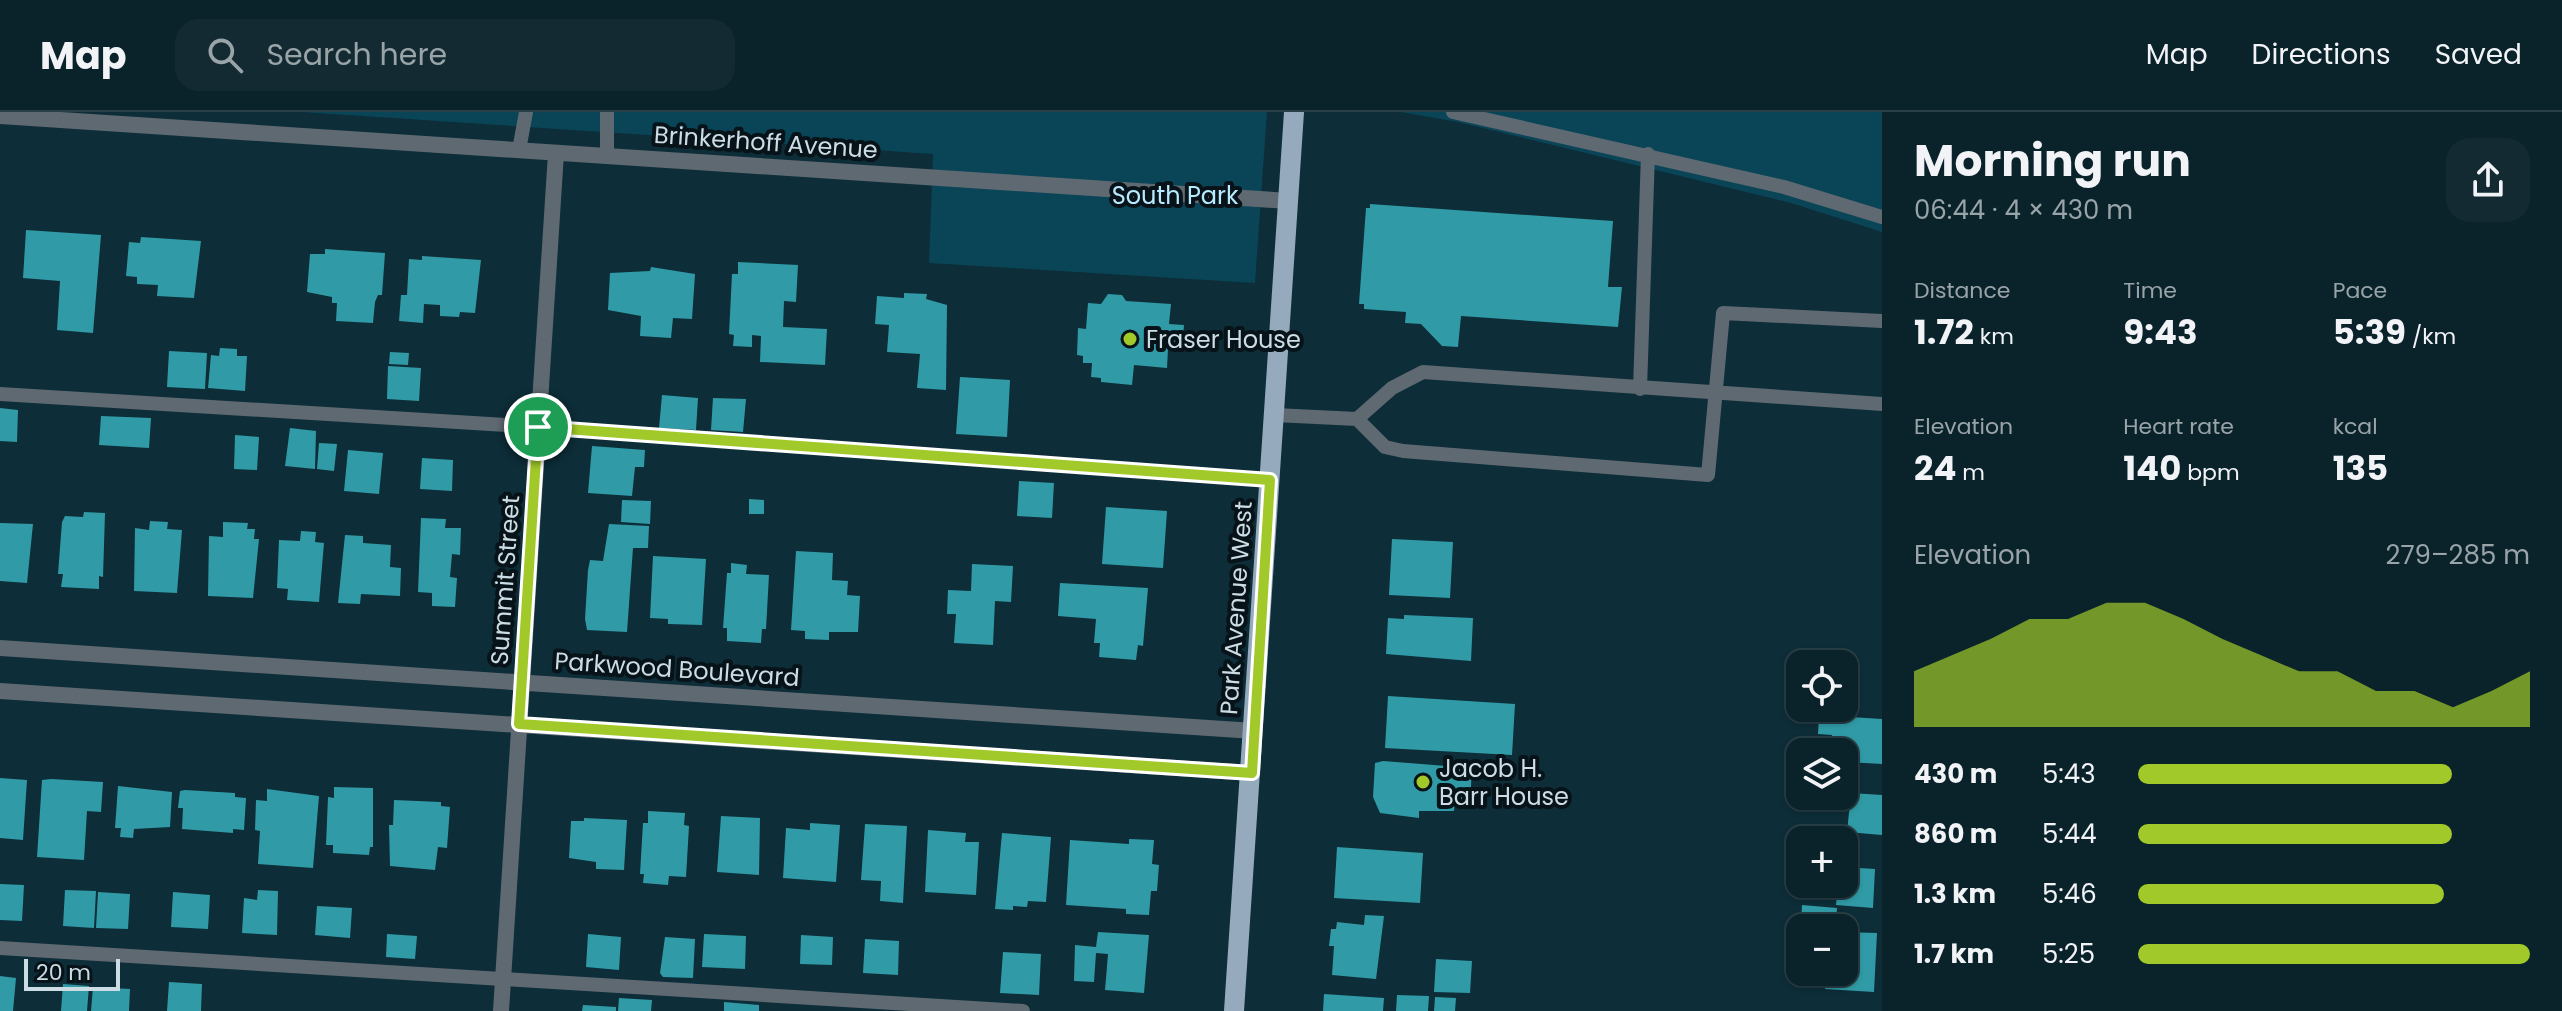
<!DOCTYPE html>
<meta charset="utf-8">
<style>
:root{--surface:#0a222a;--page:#132a32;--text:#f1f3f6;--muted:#99a4a8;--line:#2a3f47;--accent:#a1c929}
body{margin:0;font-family:Poppins,sans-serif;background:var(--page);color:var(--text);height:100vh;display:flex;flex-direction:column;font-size:30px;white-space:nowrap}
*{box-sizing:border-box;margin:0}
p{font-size:26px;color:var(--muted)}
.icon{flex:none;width:44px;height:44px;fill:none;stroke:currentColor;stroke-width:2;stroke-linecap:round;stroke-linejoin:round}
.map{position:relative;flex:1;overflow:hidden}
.drawer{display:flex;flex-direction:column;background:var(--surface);width:680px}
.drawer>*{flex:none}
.tools{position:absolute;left:1786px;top:538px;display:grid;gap:16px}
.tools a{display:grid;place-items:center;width:72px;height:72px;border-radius:16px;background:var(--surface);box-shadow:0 2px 6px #0004,0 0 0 2px var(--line);font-size:40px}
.scale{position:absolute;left:24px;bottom:20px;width:96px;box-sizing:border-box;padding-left:8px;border:4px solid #cbdce4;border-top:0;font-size:22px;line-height:28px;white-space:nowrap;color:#cbdce4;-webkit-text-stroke:6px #071318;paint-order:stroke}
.pin{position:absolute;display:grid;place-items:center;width:68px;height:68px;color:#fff;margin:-34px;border:4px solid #fff;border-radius:50%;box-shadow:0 2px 8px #0007}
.round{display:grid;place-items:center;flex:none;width:84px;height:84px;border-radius:24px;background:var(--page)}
.headline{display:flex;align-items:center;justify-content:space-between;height:136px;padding:0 32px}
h1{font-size:44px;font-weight:700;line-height:60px}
.stats{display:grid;grid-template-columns:repeat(3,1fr);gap:12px;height:136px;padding:8px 32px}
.stats div{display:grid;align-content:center}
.stats b{font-size:34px;font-weight:700}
.stats small{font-size:22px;font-weight:400}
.stats p{font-size:22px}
.chart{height:224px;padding:16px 32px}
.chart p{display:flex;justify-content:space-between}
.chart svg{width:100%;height:144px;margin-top:8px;fill:var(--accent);opacity:.7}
ul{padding:0 32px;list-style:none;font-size:26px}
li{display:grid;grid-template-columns:128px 96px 1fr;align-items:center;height:60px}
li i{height:20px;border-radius:10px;background:var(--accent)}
header{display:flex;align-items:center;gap:48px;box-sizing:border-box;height:112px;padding:0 40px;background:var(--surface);border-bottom:2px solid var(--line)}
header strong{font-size:38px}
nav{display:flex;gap:44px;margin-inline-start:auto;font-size:28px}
.search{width:560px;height:72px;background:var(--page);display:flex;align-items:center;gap:20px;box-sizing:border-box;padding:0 28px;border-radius:24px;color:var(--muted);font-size:30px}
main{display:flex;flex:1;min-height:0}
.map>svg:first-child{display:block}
.green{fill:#0a4457}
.building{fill:#309ba6}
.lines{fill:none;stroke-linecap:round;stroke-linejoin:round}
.service{stroke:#5f6972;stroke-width:14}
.minor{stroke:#5f6972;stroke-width:16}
.primary{stroke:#95aabc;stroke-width:20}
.route-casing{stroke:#fff;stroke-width:16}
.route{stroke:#a1c929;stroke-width:10}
.poi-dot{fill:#a1c929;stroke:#071318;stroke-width:3}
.labels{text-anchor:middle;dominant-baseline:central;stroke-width:8;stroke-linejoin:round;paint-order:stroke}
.street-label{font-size:24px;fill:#cbdce4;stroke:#071318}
.park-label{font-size:24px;fill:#b7eaff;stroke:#071318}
.poi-label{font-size:24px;fill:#cbdce4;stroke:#071318;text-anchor:start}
</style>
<header>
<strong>Map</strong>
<div class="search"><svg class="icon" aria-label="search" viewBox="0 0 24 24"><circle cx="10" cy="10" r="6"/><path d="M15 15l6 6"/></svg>Search here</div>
<nav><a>Map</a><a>Directions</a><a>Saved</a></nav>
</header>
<main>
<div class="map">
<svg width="1882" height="899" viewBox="0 0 1882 899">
<rect width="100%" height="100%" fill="#0d2d38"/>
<path class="green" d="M302,0H1267L1255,171L929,151L933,42Z
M1401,0H1882V120L1791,91L1458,10Z"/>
<path class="building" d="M1370,92L1613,109L1608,175H1622L1618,215L1461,204L1458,235L1442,234L1421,212L1405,211L1406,200L1364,197V192H1359L1366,96H1370Z
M26,118L101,123L93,221L57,218L60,169L23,166Z
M141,125L201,129L194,186L157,184L158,173L137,172V165L126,164L129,130L140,131Z
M325,137L385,141L382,183H378L375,190L373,211L336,209L337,191H332V185L307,180L310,142H325Z
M422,144L481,148L475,201L460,200L459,205L440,204V193L424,192L423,211L399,209L401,183H407L409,147L422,148Z
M738,150L798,153L796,190L784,189L783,215L827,217L825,253L760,250L761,224L752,223V235L733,234L734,223L729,222L732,162H738Z
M651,155L695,162L692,207L673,206L671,226L640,224L641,204L608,198L610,161L650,159Z
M904,181L927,182L926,187L947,193L946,278L917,276L920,242L887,240L889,213L875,212L877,184L904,186Z
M1108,182L1122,183L1126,189L1171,192L1169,212L1184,213L1182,238L1168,237L1167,256L1134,253L1132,273L1101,270V266L1091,265L1092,251H1083V244L1077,243L1078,216L1086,217L1088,191L1101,192Z
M220,236L237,237V244H247L245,279L208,276L211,243L219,244Z
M169,239L207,241L205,277L167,275Z
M390,240L409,241L408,253L389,252Z
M388,254L421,256L419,289L387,287Z
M960,265L1010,268L1007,325L956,322Z
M662,283L698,286L696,318L659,316Z
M713,286L746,287L743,320L711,318Z
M0,296L18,298L17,330L0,329Z
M101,304L151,306L149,336L99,333Z
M290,316L316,319L315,357L285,354Z
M235,323L259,325L257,358L234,357Z
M319,331L337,332L334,359L317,357Z
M592,334L645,338L644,355H635L632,384L588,381Z
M348,338L383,341L379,382L344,379Z
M422,346L453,348L452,379L420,377Z
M1019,369L1054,371L1052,406L1017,404Z
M749,387L764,388V402H749Z
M622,388L651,389L650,412L621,410Z
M1106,395L1167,399L1163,456L1102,452Z
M84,400L105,401L103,465L99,464V477L61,475L63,462H58L62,410L65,404L83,405Z
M421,406L446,407L445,416H461L460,443L452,442L450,465L457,466L455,495L432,494V481L418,480Z
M150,409L168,410L167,417L182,418L177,481L134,479L135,416L149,418Z
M223,410L248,411L247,417H255L254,427H259L253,486L208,484L209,424L223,425Z
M0,411L33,412L27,471L0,469Z
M609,412L649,414L648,436H633L627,520L587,518L585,507L588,458L590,448L603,449Z
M301,419L316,420L315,430L324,431L319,490L287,488L288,477L277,476L279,428L300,429Z
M345,423L363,424V431L391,433L390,455L401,456L400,484L361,482L360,492L338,491Z
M1392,427L1453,430L1450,486L1389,483Z
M796,439L833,441L832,468L848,469L847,483L860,484L858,520H829V528L805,527V519L791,518Z
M653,444L706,447L702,513L668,512V507L650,506Z
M731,451L747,453L746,462L769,463L766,517H762L761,531L727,529V516H723L727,461H731Z
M972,452L1013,454L1011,490L995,489L993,533L954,531L956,502H947L948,478L971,479Z
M1060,471L1148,476L1143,534L1138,533L1136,548L1099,545L1100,531H1094L1096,507L1058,504Z
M1404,503L1473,506L1471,549L1386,542L1388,506L1404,507Z
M1388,584L1515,592L1512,643L1385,636Z
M1819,603L1882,607V652L1847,650L1844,669V640H1831L1832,623L1818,622Z
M1383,649L1472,656L1470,692L1455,691L1454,699H1419V706L1380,701L1373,685L1375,651Z
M0,666L27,668L23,728L0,726Z
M51,667L103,670L101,700L87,699L84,748L37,745L42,668Z
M118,674L172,680L170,715L134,717L133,726L120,725L121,716H115Z
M334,675L373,676V735H370L369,743L333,741V733H326L328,685L334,686Z
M267,677L319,684L313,756L258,752L260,719L255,718L256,688L267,689Z
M185,678L235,681V685L246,686L244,718L233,717V721L182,717L183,696H178L180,679Z
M1851,681L1882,683V723L1847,720Z
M394,688L441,690V694L450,695L447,736L438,735L435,758L390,754L389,713H393Z
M648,699L685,701L684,713L689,714L686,765L669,764L668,773L643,771L644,762H640L643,711H648Z
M721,704L760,706L759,763L717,760Z
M584,706L627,708L624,758L596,757V750L569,746L571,709H584Z
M810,711L840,713L836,770L783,766L786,716L810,718Z
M865,712L907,714L903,791L880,789L881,769L861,768Z
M928,718L966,721L965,730H979L976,783L925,780Z
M1002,721L1051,725L1046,790L1028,789L1027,795L1013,794V798L995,797Z
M1825,722L1853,725L1852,742L1844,741V728H1825Z
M1129,727L1154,728L1152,752L1159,753L1157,779H1151L1149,803L1126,802V797L1066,793L1070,728L1129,732Z
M1337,735L1423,741L1420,791L1334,786Z
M1844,755L1875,757L1873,796L1836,793L1838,772H1844Z
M0,772L24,773L22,809L0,808Z
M65,778L96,779L94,816L63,814Z
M258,778L278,779L277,823L242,821L244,786L257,788Z
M98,780L130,782L128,817L96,816Z
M173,780L210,783L208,817L171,815Z
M1802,793L1837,796L1836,814L1801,812Z
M317,794L352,796L350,826L315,823Z
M1365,803L1384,804L1376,867L1332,863L1334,834H1329L1331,817H1336L1337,810L1364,813Z
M1098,820L1149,823L1144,881L1105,878L1108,842L1096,841L1094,870L1074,869L1075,833L1096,835Z
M1844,820L1877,821L1874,880L1825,877L1826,860H1844Z
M387,822L417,824L415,847L386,845Z
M588,822L621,825L619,858L586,855Z
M704,822L746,824L745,857L702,855Z
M801,823L833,825L832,853L800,852Z
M665,825L695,827L693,866L663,865L660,861Z
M865,827L899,829L898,863L863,861Z
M1003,840L1041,842L1039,883L1000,881Z
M1436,847L1472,849L1470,881L1434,880Z
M0,864L16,866L13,899H0Z
M169,870L202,872L201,899H167Z
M63,872L89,874L87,899H61Z
M93,875L130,877L129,899H91Z
M1324,882L1384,886L1383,899H1323Z
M1397,883L1429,884L1428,899H1396Z
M1435,885L1456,886L1455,899H1434Z
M619,886L652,888L651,899H618Z
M724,890L759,893V899H724Z
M583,893L616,895V899H582Z"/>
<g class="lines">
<path class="service" d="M607,0V44
M1453,0L1784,75L1882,105
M519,38L526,0
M1640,277L1648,42
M0,282L538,315L1270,368
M1275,303L1357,307L1385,335L1403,339L1708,363L1723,201L1882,209
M1357,307L1392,276L1423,260L1882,292
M0,836L1023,899"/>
<path class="minor" d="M0,4L1289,89
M0,536L1254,619
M0,579L1252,661
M501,899L556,41"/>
<path class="primary" d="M1234,899L1294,0"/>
</g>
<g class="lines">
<g class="route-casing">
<path id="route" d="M538,315L1270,368L1252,661L519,612Z"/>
</g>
<use href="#route" class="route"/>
</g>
<g class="poi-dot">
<circle cx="1130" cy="227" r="8"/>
<circle cx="1423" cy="670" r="8"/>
</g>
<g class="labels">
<g class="street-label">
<text transform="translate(766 30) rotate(4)">Brinkerhoff Avenue</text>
<text transform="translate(505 468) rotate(-86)">Summit Street</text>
<text transform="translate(1236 496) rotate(-86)">Park Avenue West</text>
<text transform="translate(677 557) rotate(4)">Parkwood Boulevard</text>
</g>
<g class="park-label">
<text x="1175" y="83">South Park</text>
</g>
<g class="poi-label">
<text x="1146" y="227">Fraser House</text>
<text x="1439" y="656">Jacob H.<tspan x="1439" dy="28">Barr House</tspan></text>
</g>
</g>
</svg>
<div class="tools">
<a><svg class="icon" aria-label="locate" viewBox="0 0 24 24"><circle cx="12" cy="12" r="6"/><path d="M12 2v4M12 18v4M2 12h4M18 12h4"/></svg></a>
<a><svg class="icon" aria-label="layers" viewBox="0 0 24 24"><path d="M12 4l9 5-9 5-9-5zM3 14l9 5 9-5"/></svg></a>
<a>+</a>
<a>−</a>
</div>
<div class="scale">20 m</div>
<div class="pin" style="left:538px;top:315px;background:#1e9e55"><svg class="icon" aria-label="arrive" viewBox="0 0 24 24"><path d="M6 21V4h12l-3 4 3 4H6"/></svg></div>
</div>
<section class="drawer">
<div class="headline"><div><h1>Morning run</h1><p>06:44 · 4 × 430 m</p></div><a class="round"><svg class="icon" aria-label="share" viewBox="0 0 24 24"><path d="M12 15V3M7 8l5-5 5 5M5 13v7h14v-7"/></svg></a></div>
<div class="stats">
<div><p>Distance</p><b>1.72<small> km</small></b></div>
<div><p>Time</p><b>9:43</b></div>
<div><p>Pace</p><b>5:39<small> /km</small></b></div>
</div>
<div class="stats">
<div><p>Elevation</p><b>24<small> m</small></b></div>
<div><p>Heart rate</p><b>140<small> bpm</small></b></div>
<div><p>kcal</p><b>135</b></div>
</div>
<div class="chart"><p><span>Elevation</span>279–285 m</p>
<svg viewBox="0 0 160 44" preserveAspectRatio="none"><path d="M0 44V27L10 22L20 17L30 11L40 11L50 6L60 6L70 11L80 17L90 22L100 27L110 27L120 33L130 33L140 38L150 33L160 27V44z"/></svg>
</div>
<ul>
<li><b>430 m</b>5:43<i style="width:80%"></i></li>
<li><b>860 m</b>5:44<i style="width:80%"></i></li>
<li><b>1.3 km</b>5:46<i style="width:78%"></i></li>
<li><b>1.7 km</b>5:25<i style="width:100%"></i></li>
</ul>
</section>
</main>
